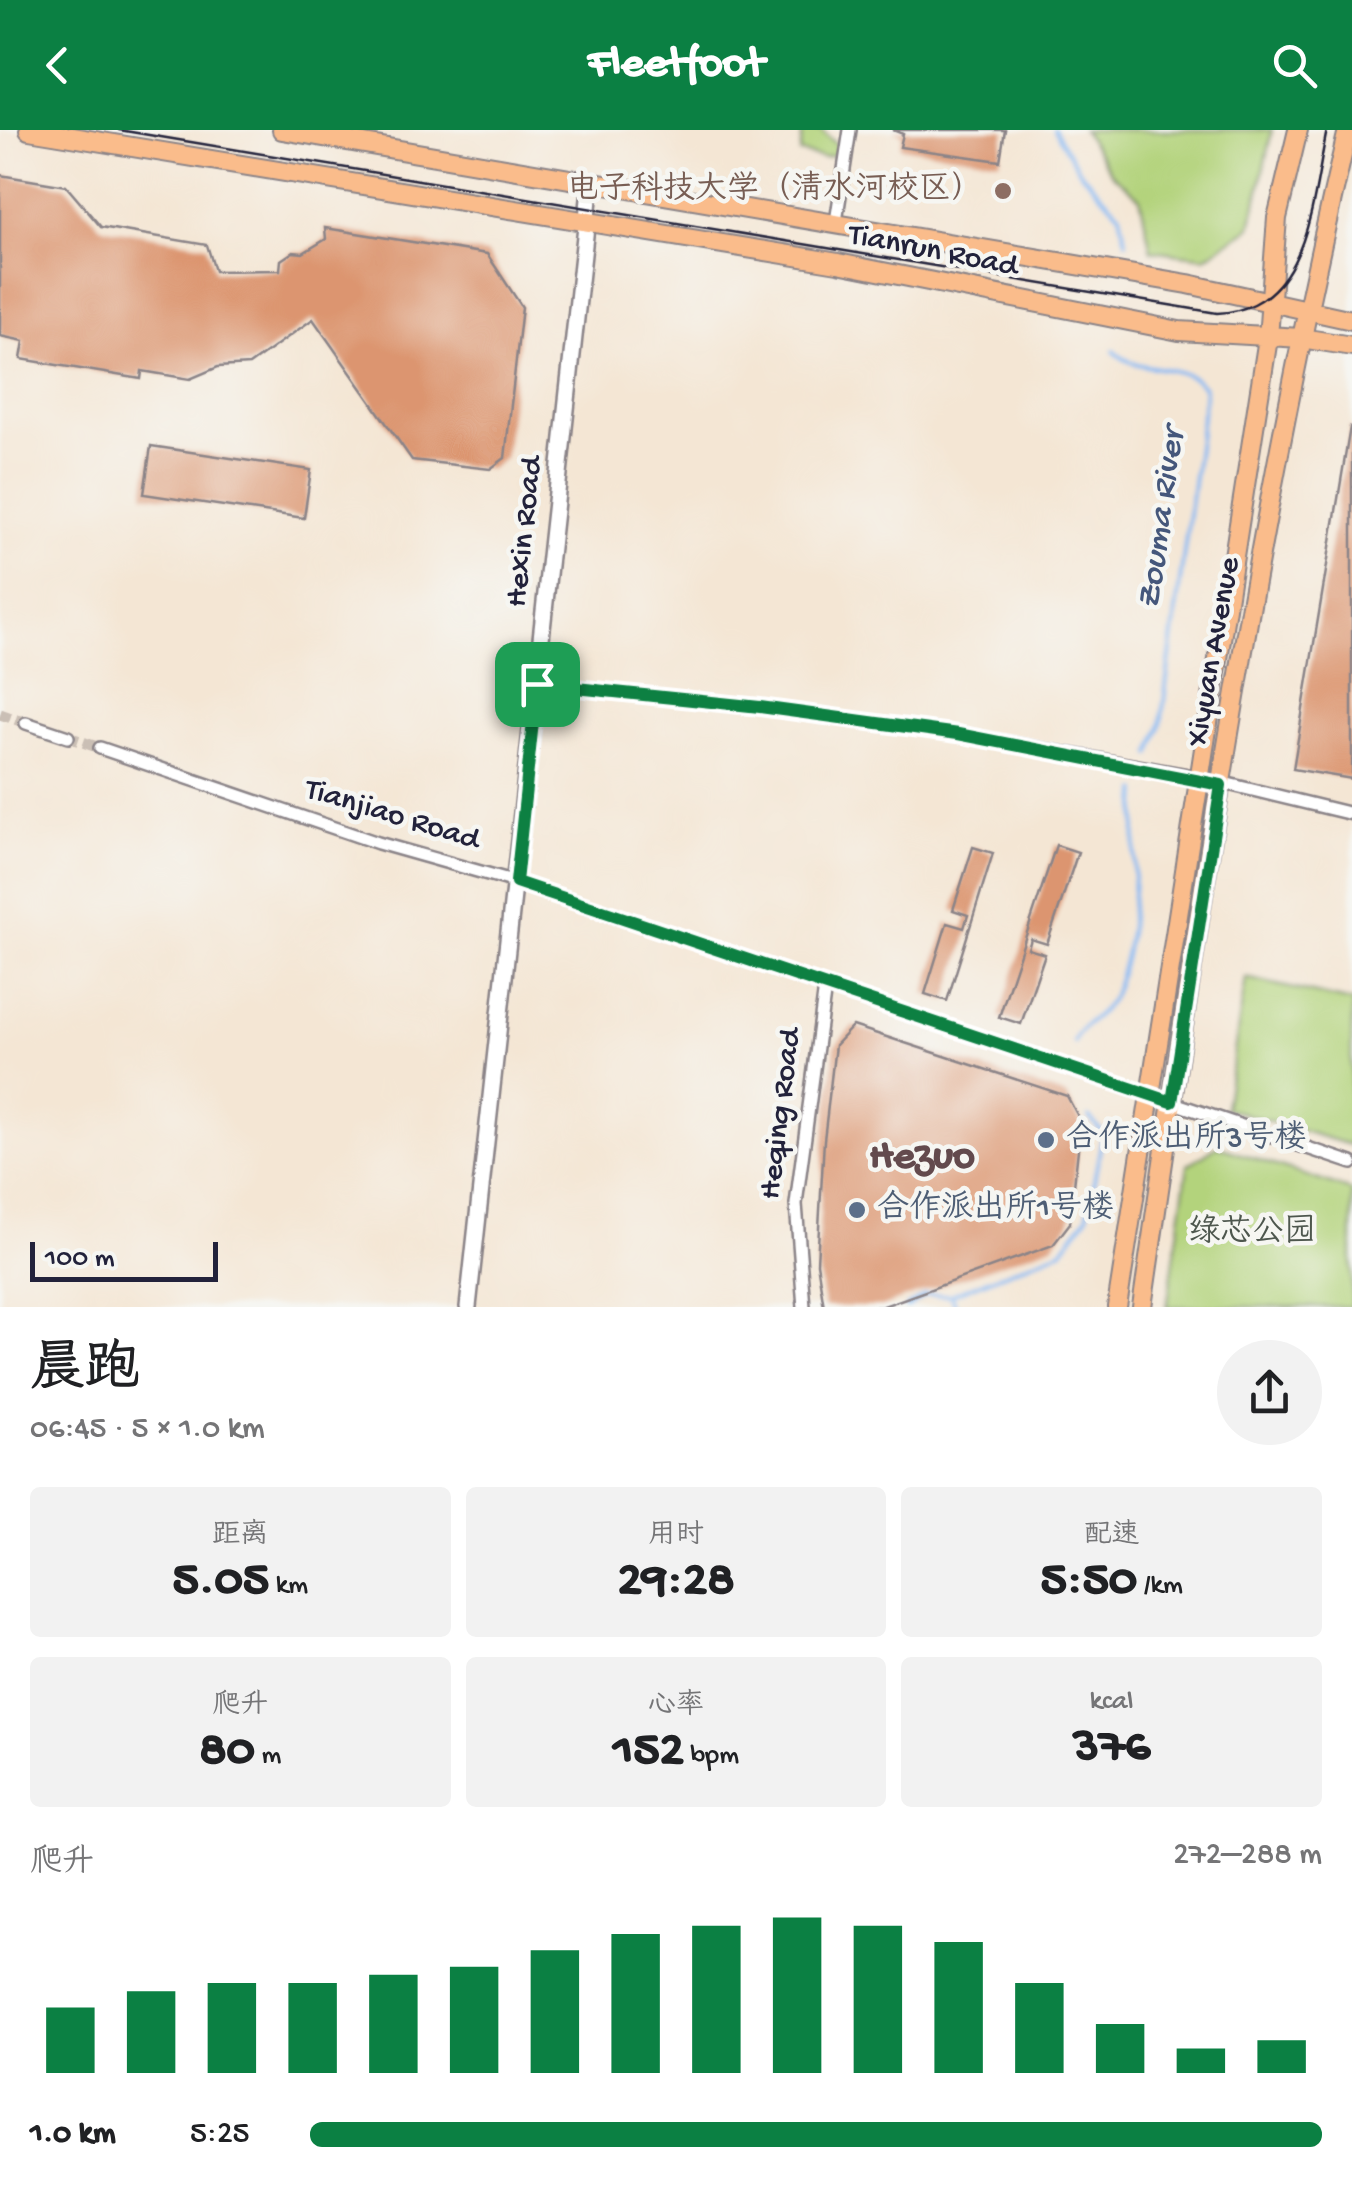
<!DOCTYPE html>
<html lang="zh">
<meta charset="utf-8">
<style>
:root{--surface:#fff;--page:#f2f2f2;--text:#202124;--muted:#757577;--accent:#0b8043}
body{margin:0;font-family:"Gochi Hand","LXGW WenKai TC",sans-serif;background:var(--page);color:var(--text);height:100vh;display:flex;flex-direction:column;font-size:38px;white-space:nowrap}
*{box-sizing:border-box;margin:0}
p{font-size:32px;color:var(--muted)}
.icon{flex:none;width:55px;height:55px;fill:none;stroke:currentColor;stroke-width:2;stroke-linecap:round;stroke-linejoin:round}
.map{position:relative;height:1177px;overflow:hidden}
.panel{display:flex;flex-direction:column;background:var(--surface);flex:1}
.panel>*{flex:none}
.scale{position:absolute;left:30px;bottom:25px;width:188px;box-sizing:border-box;padding-left:10px;border:5px solid #22223b;border-top:0;font-size:28px;line-height:35px;white-space:nowrap;color:#22223b;-webkit-text-stroke:8px #f6f6f2;paint-order:stroke}
.pin{position:absolute;display:grid;place-items:center;width:85px;height:85px;color:#fff;margin:-42px;border-radius:20px;box-shadow:0 5px 15px #0006}
.round{display:grid;place-items:center;flex:none;width:105px;height:105px;border-radius:52px;background:var(--page)}
.head{display:flex;align-items:center;justify-content:space-between;height:170px;padding:0 30px}
h1{font-size:55px;font-weight:700;line-height:75px}
.metrics{display:grid;grid-template-columns:repeat(3,1fr);gap:15px;height:170px;padding:10px 30px}
.metrics div{display:grid;align-content:center;border-radius:10px;background:var(--page);text-align:center}
.metrics b{font-size:50px;font-weight:700}
.metrics small{font-size:28px;font-weight:400}
.metrics p{font-size:28px}
.chart{height:280px;padding:20px 30px}
.chart p{display:flex;justify-content:space-between}
.chart svg{width:100%;height:180px;margin-top:10px;stroke:var(--accent);stroke-width:6}
ul{padding:0 30px;list-style:none;font-size:32px}
li{display:grid;grid-template-columns:160px 120px 1fr;align-items:center;height:75px}
li i{height:25px;border-radius:12px;background:var(--accent)}
header{display:flex;justify-content:space-between;align-items:center;height:130px;padding:0 30px;background:var(--accent);color:#fff;font-size:45px;font-weight:700}
.map>svg:first-child{display:block}
.green{fill:#b3d37b;stroke:#6a7a5b;stroke-width:2.5}
.lines{fill:none;stroke-linecap:round;stroke-linejoin:round}
.stream{stroke:#86b9f3;stroke-width:4}
.building{fill:#dc956f}
.minor-tunnel{stroke:#cabfb5;stroke-width:11;stroke-dasharray:11 5.5;stroke-linecap:butt}
.minor-casing{stroke:#8b8488;stroke-width:16}
.tertiary-casing{stroke:#8b8488;stroke-width:20}
.primary-casing{stroke:#8b8488;stroke-width:22}
.minor{stroke:#fff;stroke-width:11}
.tertiary{stroke:#fff;stroke-width:15}
.primary{stroke:#fabc8b;stroke-width:18}
.tram{stroke:#22223b;stroke-width:2.5}
.route-casing{stroke:#fff;stroke-width:20}
.route{stroke:#0b8043;stroke-width:12}
.education-dot{fill:#8d6e63;stroke:#f6f6f2;stroke-width:4}
.service-dot{fill:#5c6f8a;stroke:#f6f6f2;stroke-width:4}
.labels{text-anchor:middle;dominant-baseline:central;stroke-width:9;stroke-linejoin:round;paint-order:stroke}
.education-label{font-size:32px;fill:#785e54;stroke:#f6f6f2;text-anchor:end}
.street-label{font-size:32px;fill:#22223b;stroke:#f6f6f2}
.service-label{font-size:32px;fill:#4e5e75;stroke:#f6f6f2;text-anchor:start}
.park-label{font-size:32px;fill:#4e574e;stroke:#f6f6f2}
.water-label{font-size:35px;font-style:italic;fill:#45577b;stroke:#f6f6f2}
.district-label{font-size:42px;font-weight:bold;fill:#634a4d;stroke:#f6f6f2}
</style>
<header><svg class="icon" aria-label="back" viewBox="0 0 24 24"><path d="M15 5l-7 7 7 7"/></svg>Fleetfoot<svg class="icon" aria-label="search" viewBox="0 0 24 24"><circle cx="10" cy="10" r="6"/><path d="M15 15l6 6"/></svg></header>
<div class="map">
<svg width="1352" height="1177" viewBox="0 0 1352 1177">
<rect width="100%" height="100%" fill="#f6f6f2"/>
<filter id="ink" filterUnits="userSpaceOnUse"><feTurbulence type="fractalNoise" baseFrequency=".01" numOctaves="2"/><feDisplacementMap in="SourceGraphic" scale="20" xChannelSelector="R" yChannelSelector="G"/><feConvolveMatrix kernelMatrix="1 2 1 2 8 2 1 2 1" color-interpolation-filters="sRGB"/></filter>
<filter id="wash" filterUnits="userSpaceOnUse"><feTurbulence type="fractalNoise" baseFrequency=".0048" numOctaves="4" result="noise"/><feDisplacementMap in="SourceGraphic" scale="40" xChannelSelector="R" yChannelSelector="G"/><feGaussianBlur stdDeviation="2.25" result="paint"/><feColorMatrix in="noise" values="0 0 0 0 0 0 0 0 0 0 0 0 0 0 0 0 0 1.4 0 .05"/><feComposite in="paint" operator="in"/></filter>
<g filter="url(#wash)">
<rect width="100%" height="100%" fill="#f4e6d4"/>
<path class="green" d="M803,0H821L837,15L838,24L824,28L800,23Z
M1083,0H1272L1251,97L1205,127L1151,120L1140,68L1111,43Z
M1246,848L1352,872L1350,1015L1225,978Z
M1217,1016L1352,1061V1177H1167L1188,1035Z"/>
<g class="lines">
<path class="stream" d="M1054,0L1081,43L1120,84L1126,111
M1114,221C1139,246 1180,230 1204,257L1205,264L1161,594L1151,624
M1074,913C1079,893 1105,885 1113,865C1138,804 1133,726 1138,661
M950,1165L957,1177
M907,1177L925,1165H950L1062,1120L1087,1087L1103,1003L1089,987"/>
</g>
<g id="blocks">
<path class="building" d="M893,0H1005L1000,31L900,17L903,4Z
M0,45L66,56L101,97L207,115L215,141L280,140L281,130L293,122L303,123L326,109L325,98L487,124L522,177L505,328L490,339L412,330L313,189L249,235L218,237L190,249L142,241L141,249L21,229L24,211L0,206Z
M1350,297L1352,298V649L1293,639Z
M151,316L311,340L304,388L144,364Z
M1056,715L1078,722L1047,814L1031,809L1028,819L1045,824L1021,894L999,887Z
M973,717L993,723L947,871L925,864L947,793L964,798L968,785L953,780Z
M853,896L1067,966L1081,992L1070,1093L1053,1115L881,1177H824L817,1133L824,1010L835,915Z"/>
</g>
</g>
<g filter="url(#ink)">
<use href="#blocks" fill-opacity="0" stroke="#8b8488" stroke-width="2.5"/>
<g class="lines">
<path class="minor-tunnel" d="M0,584L26,593
M68,607L100,618"/>
<g class="minor-casing">
<path id="minor" d="M836,92L850,0
M537,554L759,577L958,604L1199,647L1352,684
M26,593L68,607
M100,618L378,713L516,752L1352,1033
M804,1177L796,1074L825,857"/>
</g>
<g class="tertiary-casing">
<path id="tertiary" d="M468,1177L591,51"/>
</g>
<g class="primary-casing">
<path id="primary" d="M29,0L838,133L1179,201L1301,208L1352,216
M282,0L1188,154L1352,190
M1117,1177L1268,208L1277,88L1298,0
M1142,1177C1199,783 1256,387 1348,0"/>
</g>
<use href="#minor" class="minor"/>
<use href="#tertiary" class="tertiary"/>
<use href="#primary" class="primary"/>
<path class="tram" d="M119,0L1217,183C1309,180 1312,69 1327,0"/>
</g>
</g>
<g class="lines" filter="url(#ink)">
<g class="route-casing">
<path id="route" d="M537,554L760,577L958,604L1221,655L1172,972L516,752Z"/>
</g>
<use href="#route" class="route"/>
</g>
<circle class="education-dot" cx="1003" cy="61" r="10"/>
<g class="service-dot">
<circle cx="1046" cy="1010" r="10"/>
<circle cx="857" cy="1080" r="10"/>
</g>
<g class="labels">
<g class="education-label">
<text x="983" y="61">电子科技大学（清水河校区）</text>
</g>
<g class="street-label">
<text transform="translate(933 122) rotate(11)">Tianrun Road</text>
<text transform="translate(526 402) rotate(-84)">Hexin Road</text>
<text transform="translate(1215 522) rotate(-80)">Xiyuan Avenue</text>
<text transform="translate(392 686) rotate(17)">Tianjiao Road</text>
<text transform="translate(782 984) rotate(-83)">Heqing Road</text>
</g>
<g class="service-label">
<text x="1066" y="1010">合作派出所3号楼</text>
<text x="877" y="1080">合作派出所1号楼</text>
</g>
<g class="park-label">
<text x="1252" y="1104">绿芯公园</text>
</g>
<g class="water-label">
<text transform="translate(1163 389) rotate(-82)">Zouma River</text>
</g>
<g class="district-label">
<text x="922" y="1028">Hezuo</text>
</g>
</g>
</svg>
<div class="scale">100 m</div>
<div class="pin" style="left:537px;top:554px;background:#1e9e55"><svg class="icon" aria-label="arrive" viewBox="0 0 24 24"><path d="M6 21V4h12l-3 4 3 4H6"/></svg></div>
</div>
<section class="panel">
<div class="head"><div><h1>晨跑</h1><p>06:45 · 5 × 1.0 km</p></div><a class="round"><svg class="icon" aria-label="share" viewBox="0 0 24 24"><path d="M12 15V3M7 8l5-5 5 5M5 13v7h14v-7"/></svg></a></div>
<div class="metrics">
<div><p>距离</p><b>5.05<small> km</small></b></div>
<div><p>用时</p><b>29:28</b></div>
<div><p>配速</p><b>5:50<small> /km</small></b></div>
</div>
<div class="metrics">
<div><p>爬升</p><b>80<small> m</small></b></div>
<div><p>心率</p><b>152<small> bpm</small></b></div>
<div><p>kcal</p><b>376</b></div>
</div>
<div class="chart"><p><span>爬升</span>272–288 m</p>
<svg viewBox="0 0 160 44" preserveAspectRatio="none"><path d="M5 44V28M15 44V24M25 44V22M35 44V22M45 44V20M55 44V18M65 44V14M75 44V10M85 44V8M95 44V6M105 44V8M115 44V12M125 44V22M135 44V32M145 44V38M155 44V36"/></svg>
</div>
<ul>
<li><b>1.0 km</b>5:25<i style="width:100%"></i></li>
</ul>
</section>
